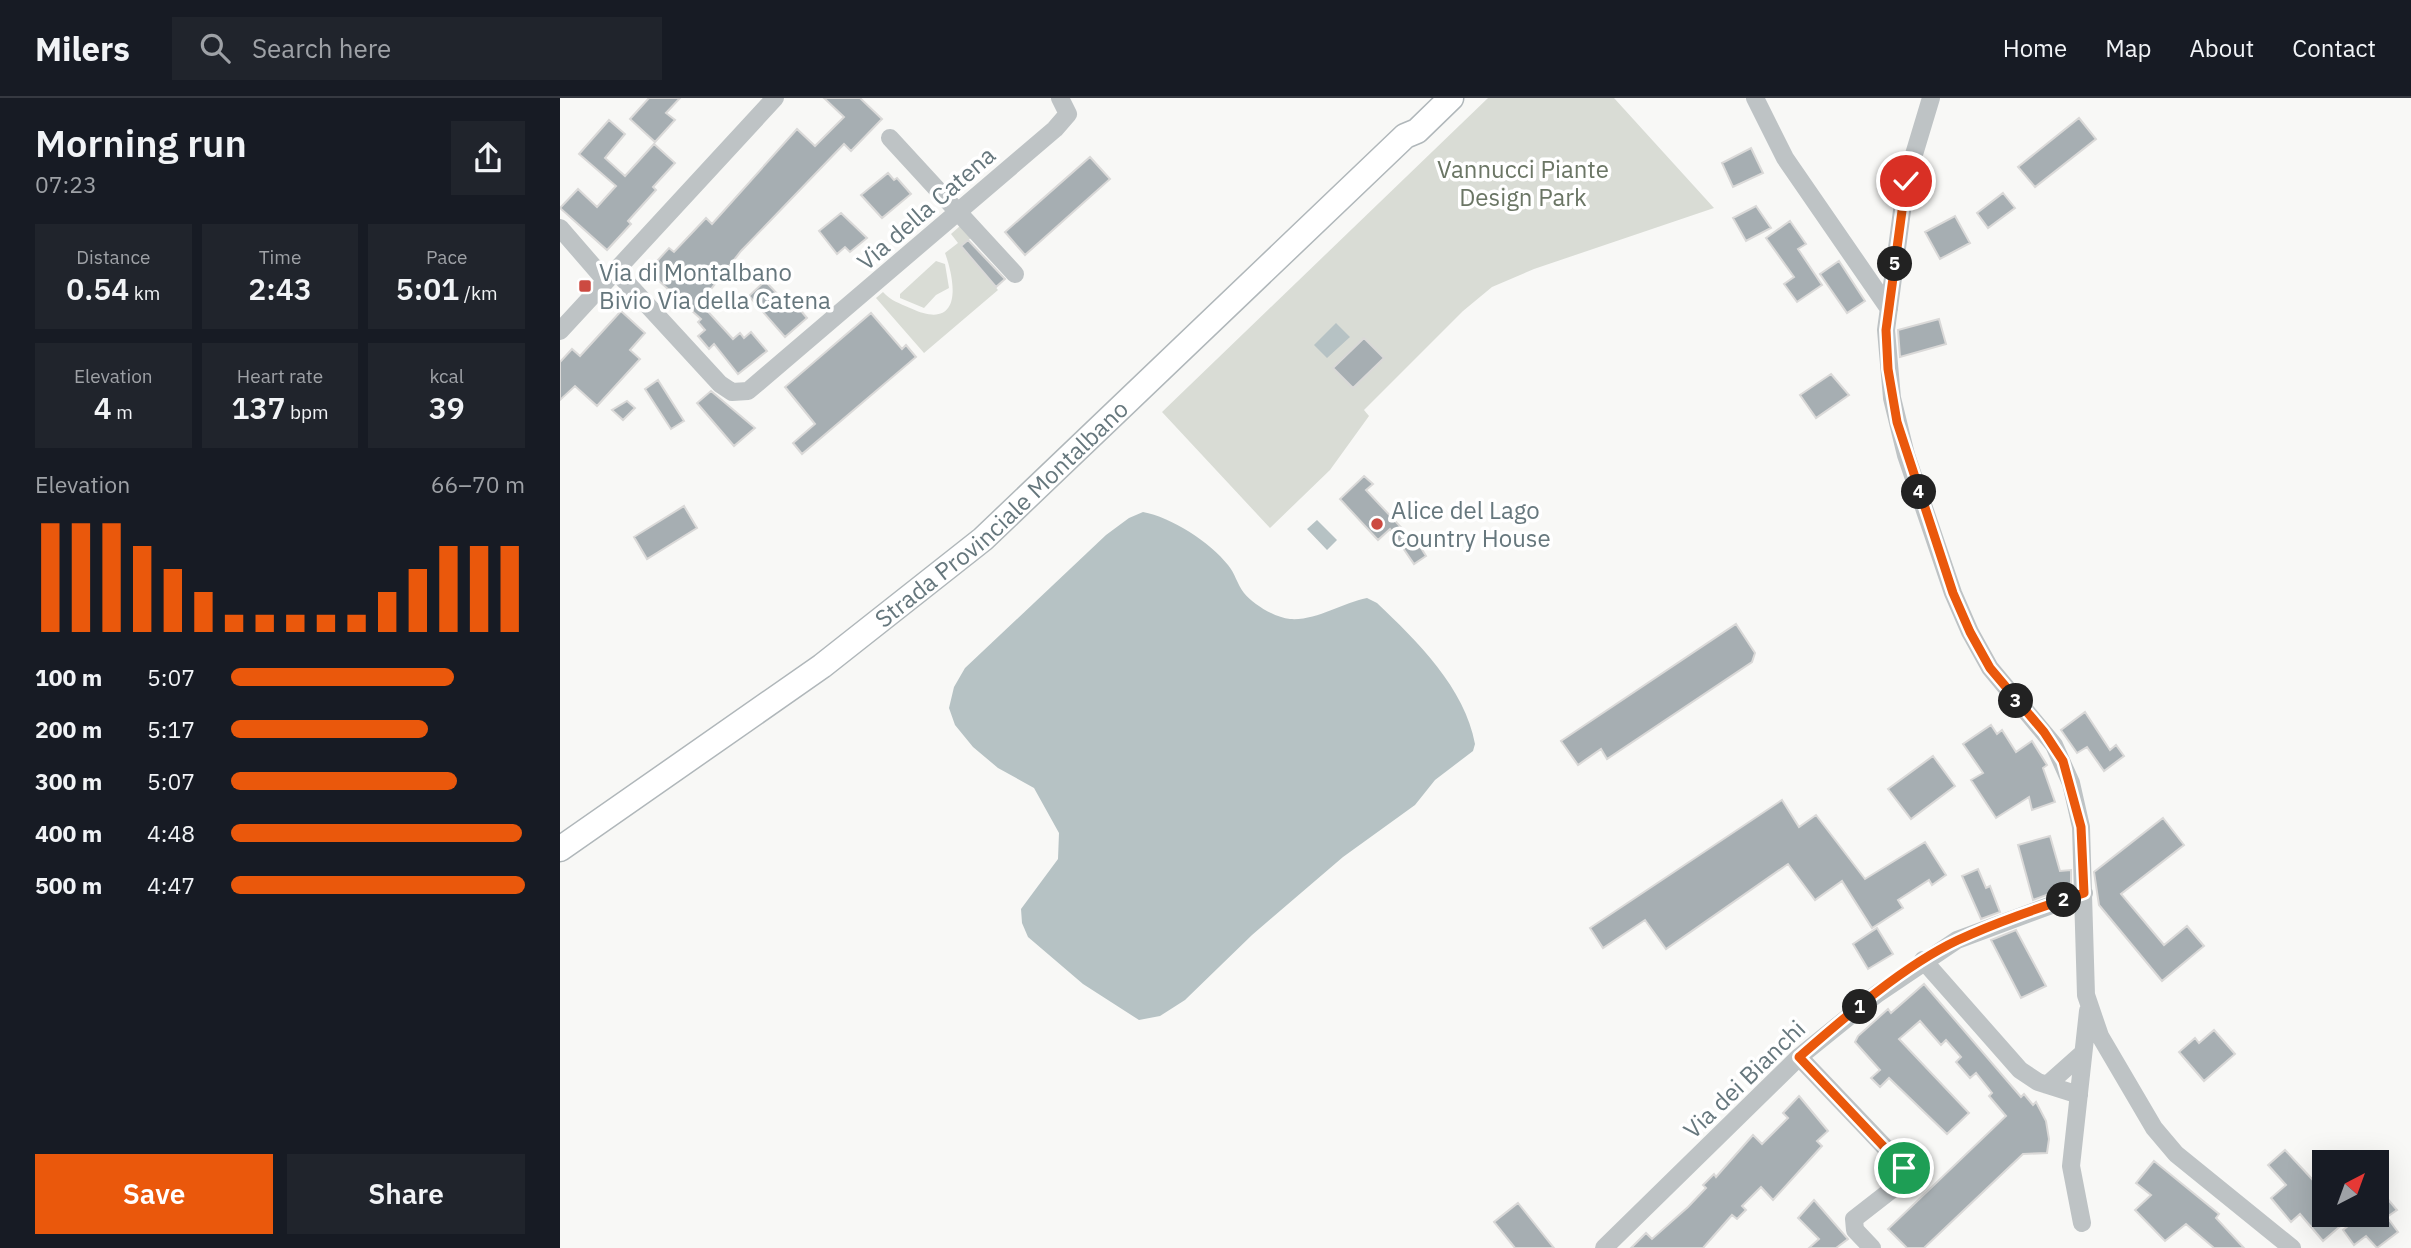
<!DOCTYPE html>
<meta charset="utf-8">
<style>
:root{--surface:#171b24;--page:#20242c;--text:#f1f3f6;--muted:#9ea1a6;--line:#363941;--accent:#ea580c}
body{margin:0;font-family:"IBM Plex Sans",sans-serif;background:var(--page);color:var(--text);height:100vh;display:flex;flex-direction:column;font-size:26px;white-space:nowrap}
*{box-sizing:border-box;margin:0}
p{font-size:23px;color:var(--muted)}
.icon{flex:none;width:38px;height:38px;fill:none;stroke:currentColor;stroke-width:2;stroke-linecap:round;stroke-linejoin:round}
.map{position:relative;flex:1;overflow:hidden}
.details{display:flex;flex-direction:column;background:var(--surface);width:560px}
.details>*{flex:none}
.needle{width:46px;rotate:41deg}
.buttons{position:absolute;left:1752px;top:1052px;display:grid;gap:14px}
.buttons a{display:grid;place-items:center;width:77px;height:77px;border-radius:0px;background:var(--surface);box-shadow:0 7px 28px #0002;font-size:35px}
.pin{position:absolute;display:grid;place-items:center;width:60px;height:60px;color:#fff;margin:-30px;border:4px solid #fff;border-radius:50%;box-shadow:0 2px 7px #0007}
.km{position:absolute;width:35px;height:35px;margin:-18px;border-radius:50%;background:#222;color:#fff;font-size:19px;line-height:35px;text-align:center}
.round{display:grid;place-items:center;flex:none;width:74px;height:74px;border-radius:0px;background:var(--page)}
.overview{display:flex;align-items:center;justify-content:space-between;height:119px;padding:0 35px}
h1{font-size:38px;font-weight:600;line-height:52px}
.metrics{display:grid;grid-template-columns:repeat(3,1fr);gap:10px;height:119px;padding:7px 35px}
.metrics div{display:grid;align-content:center;border-radius:0px;background:var(--page);text-align:center}
.metrics b{font-size:30px;font-weight:600}
.metrics small{font-size:19px;font-weight:400}
.metrics p{font-size:19px}
.chart{height:196px;padding:14px 35px}
.chart p{display:flex;justify-content:space-between}
.chart svg{width:100%;height:126px;margin-top:7px;stroke:var(--accent);stroke-width:6}
.primary-button{display:flex;gap:14px;margin-top:auto;padding:14px 35px}
.primary-button a{flex:1;height:80px;border-radius:0px;background:var(--accent);color:#fff;font-size:28px;font-weight:600;line-height:80px;text-align:center}
.primary-button a+a{background:var(--page);color:var(--text)}
ul{padding:0 35px;list-style:none;font-size:23px}
li{display:grid;grid-template-columns:112px 84px 1fr;align-items:center;height:52px}
li i{height:18px;border-radius:9px;background:var(--accent)}
header{display:flex;align-items:center;gap:42px;box-sizing:border-box;height:98px;padding:0 35px;background:var(--surface);border-bottom:2px solid var(--line)}
header strong{font-size:33px}
nav{display:flex;gap:38px;margin-inline-start:auto;font-size:24px}
.search{width:490px;height:63px;background:var(--page);display:flex;align-items:center;gap:18px;box-sizing:border-box;padding:0 24px;border-radius:0px;color:var(--muted);font-size:26px}
main{display:flex;flex:1;min-height:0}
.map>svg:first-child{display:block}
.green{fill:#d9dcd5}
.water{fill:#b6c2c4}
.building{fill:#a6aeb2;stroke:#dad9d8;stroke-width:2}
.lines{fill:none;stroke-linecap:round;stroke-linejoin:round}
.secondary-casing{stroke:#b0b7ba;stroke-width:27}
.street{stroke:#bec3c5;stroke-width:18}
.secondary{stroke:#fff;stroke-width:24}
.route-casing{stroke:#fff;stroke-width:14}
.route{stroke:#ea580c;stroke-width:9}
.poi-dot{fill:#cc4a41;stroke:#fff;stroke-width:2.5}
.labels{text-anchor:middle;dominant-baseline:central;stroke-width:7;stroke-linejoin:round;paint-order:stroke}
.park-label{font-size:24px;fill:#6b7665;stroke:#fff}
.street-label{font-size:24px;fill:#66777d;stroke:#fff}
.poi-label{font-size:24px;fill:#66777d;stroke:#fff;text-anchor:start}
</style>
<header>
<strong>Milers</strong>
<div class="search"><svg class="icon" aria-label="search" viewBox="0 0 24 24"><circle cx="10" cy="10" r="6"/><path d="M15 15l6 6"/></svg>Search here</div>
<nav><a>Home</a><a>Map</a><a>About</a><a>Contact</a></nav>
</header>
<main>
<section class="details">
<div class="overview"><div><h1>Morning run</h1><p>07:23</p></div><a class="round"><svg class="icon" aria-label="share" viewBox="0 0 24 24"><path d="M12 15V3M7 8l5-5 5 5M5 13v7h14v-7"/></svg></a></div>
<div class="metrics">
<div><p>Distance</p><b>0.54<small> km</small></b></div>
<div><p>Time</p><b>2:43</b></div>
<div><p>Pace</p><b>5:01<small> /km</small></b></div>
</div>
<div class="metrics">
<div><p>Elevation</p><b>4<small> m</small></b></div>
<div><p>Heart rate</p><b>137<small> bpm</small></b></div>
<div><p>kcal</p><b>39</b></div>
</div>
<div class="chart"><p><span>Elevation</span>66–70 m</p>
<svg viewBox="0 0 160 44" preserveAspectRatio="none"><path d="M5 44V6M15 44V6M25 44V6M35 44V14M45 44V22M55 44V30M65 44V38M75 44V38M85 44V38M95 44V38M105 44V38M115 44V30M125 44V22M135 44V14M145 44V14M155 44V14"/></svg>
</div>
<ul>
<li><b>100 m</b>5:07<i style="width:76%"></i></li>
<li><b>200 m</b>5:17<i style="width:67%"></i></li>
<li><b>300 m</b>5:07<i style="width:77%"></i></li>
<li><b>400 m</b>4:48<i style="width:99%"></i></li>
<li><b>500 m</b>4:47<i style="width:100%"></i></li>
</ul>
<div class="primary-button"><a>Save</a><a>Share</a></div>
</section>
<div class="map">
<svg width="1851" height="1150" viewBox="0 0 1851 1150">
<rect width="100%" height="100%" fill="#f8f8f6"/>
<path class="green" d="M928,0H1054L1154,110L974,171L932,189L903,213L804,312L809,318L770,372L710,430L602,314Z
M400,128L411,140L401,148L438,192L364,255L316,200L323,194C331,203 339,205 350,210C401,234 397,188 385,155L398,145L391,136Z
M376,163L385,166L389,190L376,197L364,210L340,200V196Z"/>
<path class="water" d="M776,225L790,239L767,260L754,247Z
M583,414C611,419 650,444 668,467C675,475 677,486 684,495C693,506 715,520 730,521C756,523 782,505 807,500L817,505C857,543 905,590 915,646L913,653L875,682L855,707L783,759L692,837L625,902L600,918L579,922L523,886L468,839L462,825L461,811L498,761L499,735L474,690L438,670L413,649L395,627L389,610L394,589L405,570L546,437L569,420Z
M757,422L777,442L767,452L747,431Z"/>
<path class="building" d="M89,0H120L106,15L115,22L95,44L70,21Z
M264,0H300L322,21L291,53L284,46L181,153L140,205L173,241L180,235L184,240L191,234L207,253L178,276L154,246L149,251L138,238L145,232L138,224L141,221L88,173L109,150L114,154L146,120L152,126L237,31L255,48L284,19Z
M1519,20L1536,41L1475,89L1458,69Z
M49,22L65,36L45,60L65,78L94,46L115,65L93,89L96,92L68,123L71,126L47,152L0,110L18,91L37,109L56,88L19,56Z
M1191,50L1203,75L1173,89L1162,65Z
M530,59L550,81L465,157L445,134Z
M328,75L334,82L337,80L351,96L322,120L301,97Z
M1443,95L1455,110L1428,130L1417,115Z
M1196,108L1211,130L1186,143L1173,120Z
M281,115L307,140L290,154L285,149L277,156L259,133Z
M1395,118L1410,145L1380,161L1365,134Z
M1230,123L1246,146L1238,151L1262,187L1237,204L1224,186L1234,179L1206,140Z
M408,142L445,181L436,189L401,148Z
M1279,163L1305,203L1287,215L1260,176Z
M205,183L224,203L229,199L247,220L225,239L189,198Z
M61,213L85,235L70,252L80,261L37,308L15,288L0,302V264L12,251L20,258Z
M311,215L342,251L346,247L356,259L242,356L233,345L255,326L225,289Z
M1379,221L1386,246L1340,259L1338,232Z
M804,240L824,260L793,290L773,270Z
M1271,276L1289,297L1256,320L1240,297Z
M98,282L124,323L111,331L85,291Z
M151,293L195,330L174,348L137,305Z
M67,303L75,310L63,322L52,312Z
M804,378L813,386L806,392L850,439L853,437L866,458L854,466L830,431L818,442L780,401Z
M124,408L137,430L87,461L74,439Z
M1176,526L1195,555L1192,564L1047,661L1041,651L1018,667L1001,643Z
M1525,614L1550,652L1556,647L1564,658L1544,673L1527,649L1517,655L1501,632Z
M1431,627L1437,636L1442,632L1456,654L1472,643L1487,667L1483,670L1495,704L1472,712L1469,699L1436,720L1411,682L1423,675L1403,646Z
M1373,658L1395,688L1351,721L1328,691Z
M1222,702L1239,729L1256,717L1305,781L1365,744L1386,777L1372,787L1369,782L1338,802L1343,810L1312,830L1282,783L1255,802L1228,766L1106,851L1085,822L1043,850L1030,830Z
M1603,720L1624,747L1561,796L1604,847L1627,828L1644,848L1602,883L1539,807L1534,774Z
M1490,738L1500,773L1511,772V788L1473,802L1458,747Z
M1418,771L1426,790L1430,788L1440,814L1421,821L1402,778Z
M1317,830L1333,856L1308,871L1293,846Z
M1456,832L1486,888L1461,900L1431,842Z
M1364,886L1461,999L1464,996L1473,1007L1476,1004L1486,1023L1489,1041L1487,1055L1463,1056L1364,1150H1347L1328,1131L1446,1018L1429,998L1432,995L1416,975L1410,980L1396,964L1401,959L1386,942L1381,947L1360,923L1339,941L1409,1015L1387,1036L1329,980L1320,989L1311,980L1320,972L1295,944L1298,938L1328,911L1331,915Z
M1654,932L1675,956L1644,983L1619,954L1635,940L1639,945Z
M1239,998L1268,1033L1257,1043L1262,1048L1213,1102L1201,1089L1182,1108L1186,1112L1177,1121L1172,1117L1143,1150H1071L1086,1135L1092,1141L1128,1109L1146,1090L1143,1087L1154,1076L1156,1079L1193,1037L1202,1046L1228,1020L1223,1015Z
M1725,1052L1764,1094V1116H1776L1784,1125L1763,1143L1740,1116L1731,1124L1711,1100L1726,1087L1708,1067Z
M1594,1063L1659,1116L1656,1120L1684,1150H1654L1626,1126L1605,1143L1575,1112L1591,1097L1576,1085Z
M1826,1099L1837,1112L1827,1119L1838,1134L1817,1150L1806,1138L1794,1147L1783,1132L1803,1116H1816V1106Z
M1254,1102L1288,1141L1276,1150H1249L1259,1141L1238,1120Z
M958,1105L994,1150H955L934,1124Z"/>
<g class="lines">
<g class="secondary-casing">
<g id="secondary">
<path id="s1" d="M0,751L262,568L423,441L845,38L857,33L891,0"/>
</g>
</g>
<path class="street" d="M1195,0L1225,60L1329,211
M1371,0L1346,83L1326,232L1332,300L1346,357L1393,495L1410,534L1430,570L1494,647L1511,685L1521,729L1526,897L1540,938L1594,1030L1616,1056L1732,1150
M330,40L455,176
M0,130L46,183
M56,173L160,286L172,294L188,293L495,31L508,16L500,0
M0,233L215,0
M1363,862L1460,972L1478,984L1519,997
M1239,959L1340,1065L1346,1074L1339,1086L1294,1121L1295,1132L1312,1150
M1487,987L1523,955
M1522,1125L1511,1068L1528,913
M1044,1150L1239,959L1317,896L1397,842L1524,795"/>
<use href="#secondary" class="secondary"/>
</g>
<g class="lines">
<g class="route-casing">
<path id="route" d="M1344,1070L1239,959C1285,919 1343,868 1398,842C1439,823 1482,809 1524,795L1521,729L1503,663L1484,634L1430,570L1410,534L1393,495L1337,324L1328,271L1326,232L1346,83"/>
</g>
<use href="#route" class="route"/>
</g>
<g class="poi-dot">
<rect x="18" y="181" width="14" height="14" rx="3.5"/>
<circle cx="817" cy="426" r="7"/>
</g>
<g class="labels">
<g class="park-label">
<text x="963" y="71">Vannucci Piante<tspan x="963" dy="28">Design Park</tspan></text>
</g>
<g class="street-label">
<text transform="translate(366 110) rotate(-41)">Via della Catena</text>
<text stroke="none"><textPath href="#s1" startOffset="555">Strada Provinciale Montalbano</textPath></text>
<text transform="translate(1184 981) rotate(-44)">Via dei Bianchi</text>
</g>
<g class="poi-label">
<text x="39" y="174">Via di Montalbano<tspan x="39" dy="28">Bivio Via della Catena</tspan></text>
<text x="831" y="412">Alice del Lago<tspan x="831" dy="28">Country House</tspan></text>
</g>
</g>
</svg>
<div class="buttons">
<a><svg class="needle" viewBox="-14 -14 28 28"><path d="M0-13l5 13h-10z" fill="#e53935"/><path d="M0 13l5-13h-10z" fill="#9ea1a6"/></svg></a>
</div>
<div class="pin" style="left:1344px;top:1070px;background:#1e9e55"><svg class="icon" aria-label="arrive" viewBox="0 0 24 24"><path d="M6 21V4h12l-3 4 3 4H6"/></svg></div>
<div class="pin" style="left:1346px;top:83px;background:#d93025"><svg class="icon" aria-label="check" viewBox="0 0 24 24"><path d="M5 12l5 5 9-10"/></svg></div>
<b class="km" style="left:1300px;top:909px">1</b>
<b class="km" style="left:1504px;top:802px">2</b>
<b class="km" style="left:1456px;top:603px">3</b>
<b class="km" style="left:1359px;top:394px">4</b>
<b class="km" style="left:1335px;top:166px">5</b>
</div>
</main>
